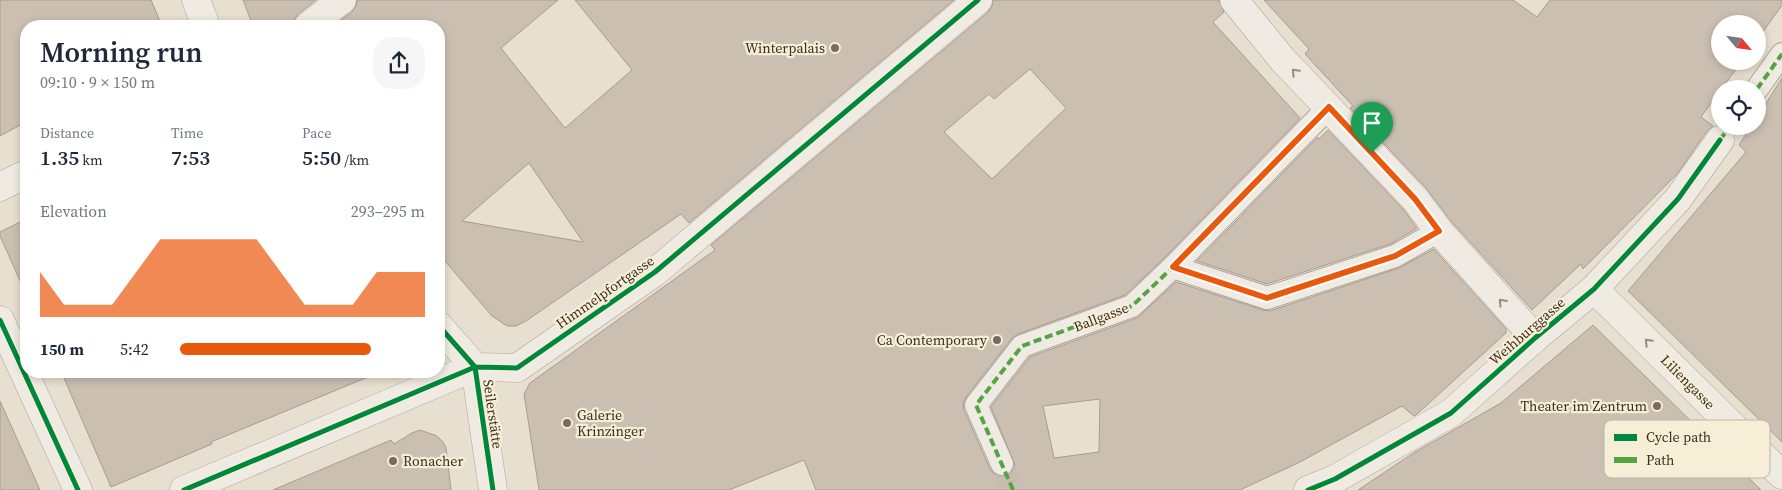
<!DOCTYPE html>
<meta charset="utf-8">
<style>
:root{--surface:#fff;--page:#f6f6f7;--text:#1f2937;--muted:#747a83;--accent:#ea580c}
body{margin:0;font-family:"Source Serif 4",serif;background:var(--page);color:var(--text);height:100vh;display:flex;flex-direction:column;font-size:19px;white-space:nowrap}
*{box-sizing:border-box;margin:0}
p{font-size:16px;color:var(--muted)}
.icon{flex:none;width:28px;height:28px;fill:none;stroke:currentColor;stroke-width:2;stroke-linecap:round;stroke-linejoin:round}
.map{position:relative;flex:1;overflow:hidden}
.drawer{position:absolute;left:20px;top:20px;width:425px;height:358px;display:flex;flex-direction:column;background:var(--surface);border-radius:20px;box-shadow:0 2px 8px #0003}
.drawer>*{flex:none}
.needle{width:32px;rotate:119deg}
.tools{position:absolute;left:1711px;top:15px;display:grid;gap:10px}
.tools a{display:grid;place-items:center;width:55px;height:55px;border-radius:50%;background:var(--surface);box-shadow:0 2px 8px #0003;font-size:25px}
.pin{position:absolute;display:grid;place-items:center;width:42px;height:42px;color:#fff;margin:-51px -21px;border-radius:50% 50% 50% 0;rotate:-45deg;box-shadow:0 0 5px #0007}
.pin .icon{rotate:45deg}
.round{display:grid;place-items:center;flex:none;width:52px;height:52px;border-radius:20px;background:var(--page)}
.headline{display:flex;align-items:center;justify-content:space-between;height:85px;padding:0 20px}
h1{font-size:28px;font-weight:600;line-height:38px}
.figures{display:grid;grid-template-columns:repeat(3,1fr);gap:8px;height:85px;padding:5px 20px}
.figures div{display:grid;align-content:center}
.figures b{font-size:21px;font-weight:600}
.figures small{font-size:14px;font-weight:400}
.figures p{font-size:14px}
.chart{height:140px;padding:10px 20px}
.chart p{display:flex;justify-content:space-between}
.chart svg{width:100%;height:90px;margin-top:5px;fill:var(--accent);opacity:.7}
ul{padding:0 20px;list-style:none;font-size:16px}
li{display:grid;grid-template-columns:80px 60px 1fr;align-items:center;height:38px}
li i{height:12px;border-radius:6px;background:var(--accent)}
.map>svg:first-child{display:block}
.building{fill:#cbbfb2;stroke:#a89c90;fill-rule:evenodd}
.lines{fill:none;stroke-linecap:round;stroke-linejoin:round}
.pedestrian-tunnel{stroke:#c5bcae;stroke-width:22;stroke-dasharray:22 11;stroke-linecap:butt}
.pedestrian-casing{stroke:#ada599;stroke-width:24}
.minor-casing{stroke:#ada599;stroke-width:29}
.pedestrian{stroke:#efebe3;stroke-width:22}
.minor{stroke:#efebe3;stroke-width:28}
.quiet{stroke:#54a441;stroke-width:4;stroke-dasharray:8 4;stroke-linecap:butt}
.cycleway-casing{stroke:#f7eed8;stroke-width:8}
.cycleway{stroke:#00873e;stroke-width:5}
.oneway{stroke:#968c82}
.route-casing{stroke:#fff;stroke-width:10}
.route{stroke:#ea580c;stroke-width:6}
.poi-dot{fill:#786c5e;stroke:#f7eed8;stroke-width:2}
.labels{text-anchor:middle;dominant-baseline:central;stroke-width:4.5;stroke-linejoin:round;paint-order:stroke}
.poi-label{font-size:14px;fill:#3d2e20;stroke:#f7eed8;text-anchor:end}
.street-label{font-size:14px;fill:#3d2e20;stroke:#f7eed8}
.key{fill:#f7eed8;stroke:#bfb4a1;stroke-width:1}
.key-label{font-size:14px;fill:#3d2e20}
</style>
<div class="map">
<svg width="1782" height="490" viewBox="0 0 1782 490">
<rect width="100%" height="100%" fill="#e7e0d1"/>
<path class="building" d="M0,0H151L162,26H26V122L0,136Z
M243,0H316L298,14L294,20L293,26H253Z
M357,0H558L501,48L565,128L632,70L575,0H954L689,223L681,214L526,321L516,326H507L492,316L439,254V26H333L352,12L356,6ZM529,163L583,242L462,221Z
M993,0H1219L1224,12L1213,22L1300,118L1164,258L1125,295L1018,334L1012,338L966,397L963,404L964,410L990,469L995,475L1001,477L1008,476L1013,471L1015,465L991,407L1030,357L1137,318L1176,282L1263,310L1270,311L1399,268L1434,249L1506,329V333L1416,415L1414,416L1402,406L1300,462L1240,490H816L804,460L729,490H539L524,394L530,383L715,250L711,245L988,12L992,6ZM1030,69L1066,108L992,179L944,132L989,94L994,99ZM1100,399L1099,452L1054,458L1043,406Z
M1264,0H1513L1537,17L1550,0H1782V5L1758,39V24H1720V61H1742L1701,117L1713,126L1707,131L1677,174L1583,269L1581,264L1532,310L1451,221L1426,188L1350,108L1353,106L1305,54L1309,49Z
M1782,78V442L1628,291L1746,152L1739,145L1751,126H1758V116Z
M1328,130L1403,209L1417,228L1390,244L1267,284L1197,261L1318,137L1319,139Z
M26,219V294L0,236V232Z
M1593,325L1761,490H1358L1415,452L1501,403Z
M61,371H379L380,372L211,442L212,444L111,487Z
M0,401L40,490H0Z
M420,430L437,436L443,442L446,448L451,490H273L391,440L394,444L412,433Z"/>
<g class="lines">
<path class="pedestrian-tunnel" d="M1002,464L1013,490"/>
<g class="pedestrian-casing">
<path id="pedestrian" d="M1757,89L1782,54
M1173,267L1267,298L1395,256L1439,231
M1002,464L976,405L1022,346L1132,306L1173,267L1329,107"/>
</g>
<g class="minor-casing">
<path id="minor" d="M196,0L206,26
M1234,0L1283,60L1415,199L1439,231L1535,338
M308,26L342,0
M0,187L26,174
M1594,289L1782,475
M0,320L78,490
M439,326L475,367L493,490
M184,490L475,367L517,368L655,272L978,0
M1308,490L1335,479L1451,413L1535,338L1594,289L1678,199L1720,140"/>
</g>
<use href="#pedestrian" class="pedestrian"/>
<use href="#minor" class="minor"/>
<path class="quiet" d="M1757,89L1782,54
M1720,140L1730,126
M1173,267L1267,298L1395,256L1439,231
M1013,490L976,405L1022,346L1132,306L1173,267L1329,107"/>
<g class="cycleway-casing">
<path id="cycleway" d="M0,320L78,490
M439,326L475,367L493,490
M184,490L475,367L517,368L655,272L978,0
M1308,490L1335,479L1451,413L1535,338L1594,289L1678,199L1720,140"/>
</g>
<use href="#cycleway" class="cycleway"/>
</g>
<defs><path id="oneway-chevron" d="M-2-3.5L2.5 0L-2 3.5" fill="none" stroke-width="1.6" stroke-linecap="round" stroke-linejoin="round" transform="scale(1.25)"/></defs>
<g class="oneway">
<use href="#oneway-chevron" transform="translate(1295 72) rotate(-134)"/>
<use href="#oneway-chevron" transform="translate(1502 302) rotate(-132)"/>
<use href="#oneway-chevron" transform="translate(1648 342) rotate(-135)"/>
</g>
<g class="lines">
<g class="route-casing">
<path id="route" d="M1329,107L1415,199L1439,231L1395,256L1267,298L1173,267Z"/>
</g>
<use href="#route" class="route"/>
</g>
<g class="poi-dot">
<circle cx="835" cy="48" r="5"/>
<circle cx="997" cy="340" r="5"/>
<circle cx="1657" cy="406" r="5"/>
<circle cx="567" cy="423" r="5"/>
<circle cx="393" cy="461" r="5"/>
</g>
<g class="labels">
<g class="poi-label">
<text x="825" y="48">Winterpalais</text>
<text x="987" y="340">Ca Contemporary</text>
<text x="1647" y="406">Theater im Zentrum</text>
<text x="577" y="415" text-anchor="start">Galerie<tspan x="577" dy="16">Krinzinger</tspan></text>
<text x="403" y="461" text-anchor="start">Ronacher</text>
</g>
<g class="street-label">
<text transform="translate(605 292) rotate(-35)">Himmelpfortgasse</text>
<text transform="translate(1101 317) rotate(-21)">Ballgasse</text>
<text transform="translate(1527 331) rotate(-41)">Weihburggasse</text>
<text transform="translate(1688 382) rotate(45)">Liliengasse</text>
<text transform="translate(493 414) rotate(82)">Seilerstätte</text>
</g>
</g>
<rect x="1604" y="420" width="166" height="58" rx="8" class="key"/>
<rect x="1614" y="434" width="23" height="7" fill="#00873e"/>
<rect x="1614" y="457" width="23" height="6" fill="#54a441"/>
<g class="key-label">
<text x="1646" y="442">Cycle path</text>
<text x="1646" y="465">Path</text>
</g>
</svg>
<div class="tools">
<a><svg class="needle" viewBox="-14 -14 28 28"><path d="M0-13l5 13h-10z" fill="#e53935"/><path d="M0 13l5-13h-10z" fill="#747a83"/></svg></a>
<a><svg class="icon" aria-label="locate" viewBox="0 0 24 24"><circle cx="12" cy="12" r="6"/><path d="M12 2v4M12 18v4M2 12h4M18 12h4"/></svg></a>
</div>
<div class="pin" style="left:1372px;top:153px;background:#1e9e55"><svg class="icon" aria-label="arrive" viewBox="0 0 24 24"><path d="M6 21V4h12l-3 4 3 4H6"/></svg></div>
<section class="drawer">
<div class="headline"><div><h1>Morning run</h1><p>09:10 · 9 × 150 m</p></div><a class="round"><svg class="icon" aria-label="share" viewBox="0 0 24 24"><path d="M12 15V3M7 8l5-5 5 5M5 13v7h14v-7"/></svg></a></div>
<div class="figures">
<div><p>Distance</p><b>1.35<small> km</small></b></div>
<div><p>Time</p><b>7:53</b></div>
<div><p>Pace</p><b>5:50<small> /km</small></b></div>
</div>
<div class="chart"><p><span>Elevation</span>293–295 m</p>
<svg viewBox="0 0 160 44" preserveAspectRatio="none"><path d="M0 44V22L10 38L20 38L30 38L40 22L50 6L60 6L70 6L80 6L90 6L100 22L110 38L120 38L130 38L140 22L150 22L160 22V44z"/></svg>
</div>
<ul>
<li><b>150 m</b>5:42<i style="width:78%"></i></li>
</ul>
</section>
</div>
